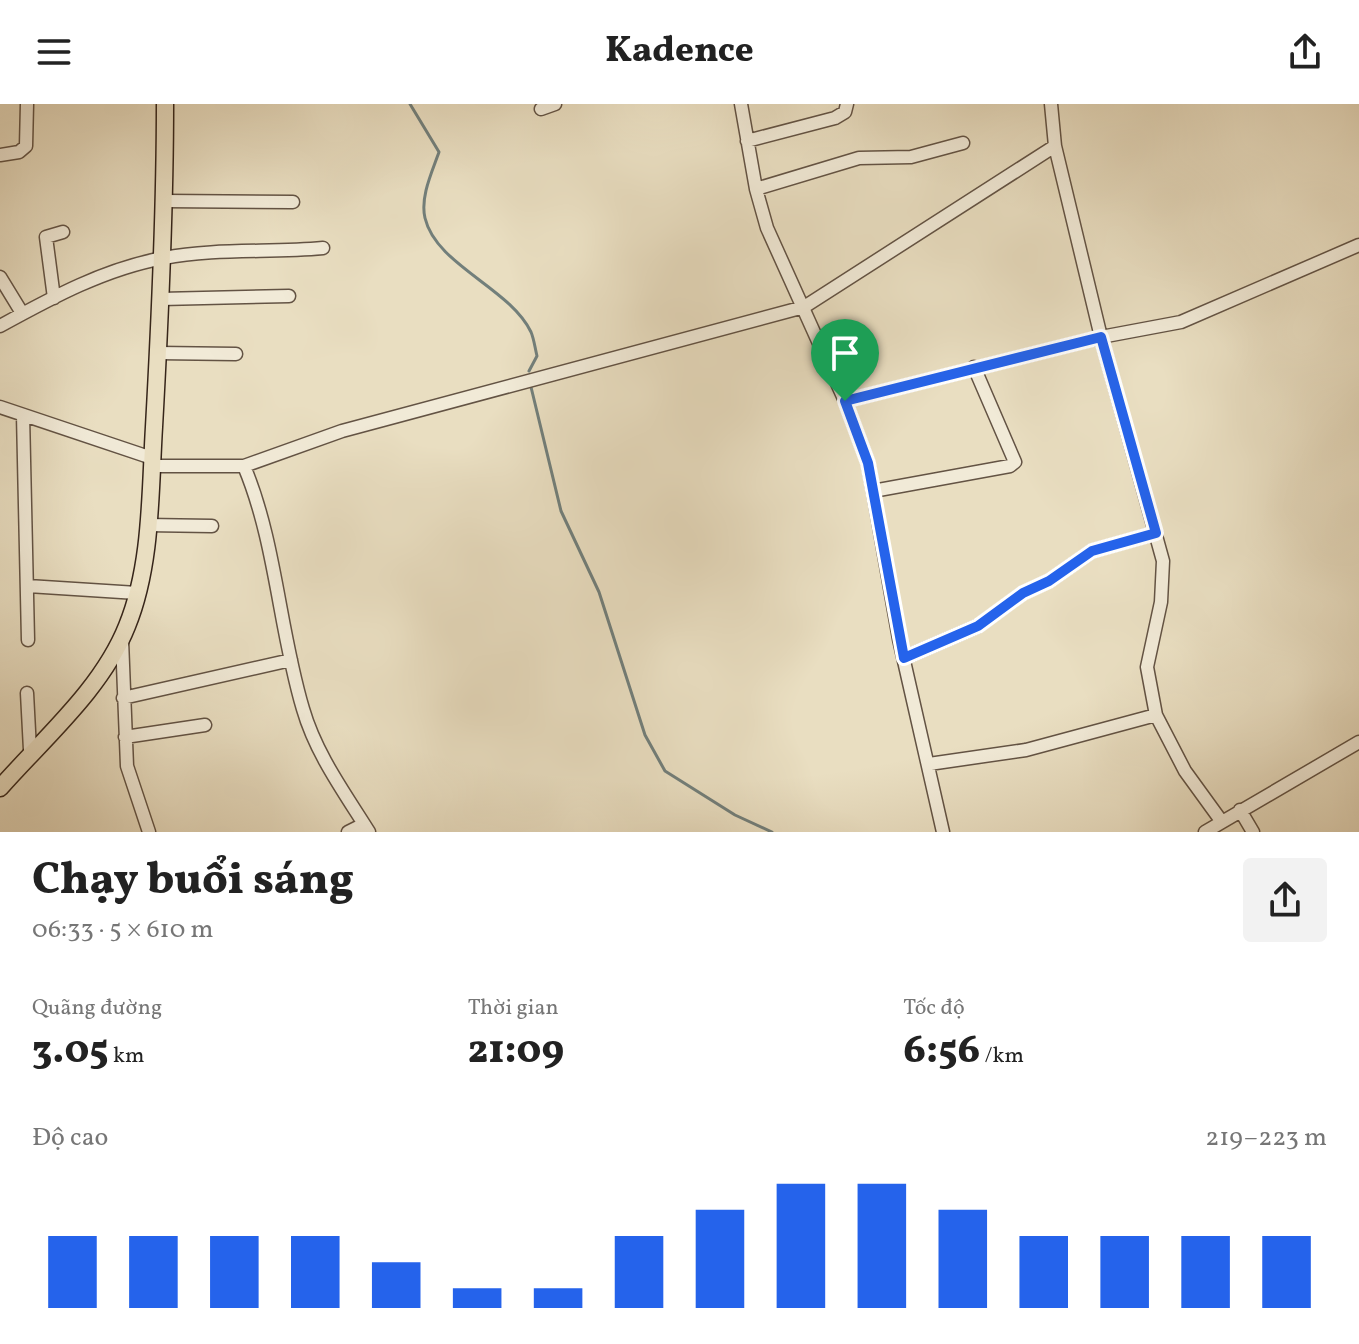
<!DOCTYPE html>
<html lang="vi">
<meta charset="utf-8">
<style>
:root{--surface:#fff;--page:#f2f2f2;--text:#222;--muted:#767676;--accent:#2563eb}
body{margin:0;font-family:Vollkorn,serif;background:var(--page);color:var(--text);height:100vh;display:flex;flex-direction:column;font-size:30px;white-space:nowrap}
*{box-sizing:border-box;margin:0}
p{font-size:26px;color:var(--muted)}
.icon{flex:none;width:44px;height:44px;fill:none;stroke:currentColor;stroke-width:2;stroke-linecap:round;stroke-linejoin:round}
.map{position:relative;height:728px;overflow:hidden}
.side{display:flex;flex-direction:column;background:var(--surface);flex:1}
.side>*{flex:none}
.pin{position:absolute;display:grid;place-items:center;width:68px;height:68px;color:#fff;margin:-82px -34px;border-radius:50% 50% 50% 0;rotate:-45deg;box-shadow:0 0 8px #0007}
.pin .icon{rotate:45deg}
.round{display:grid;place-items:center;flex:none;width:84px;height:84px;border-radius:8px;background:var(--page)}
.headline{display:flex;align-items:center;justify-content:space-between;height:136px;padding:0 32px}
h1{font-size:44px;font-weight:800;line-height:60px}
.figures{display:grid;grid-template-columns:repeat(3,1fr);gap:12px;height:136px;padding:8px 32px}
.figures div{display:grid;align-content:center}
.figures b{font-size:40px;font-weight:800}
.figures small{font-size:22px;font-weight:400}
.figures p{font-size:22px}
.chart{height:224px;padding:16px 32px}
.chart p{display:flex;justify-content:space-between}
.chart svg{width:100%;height:144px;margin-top:8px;stroke:var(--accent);stroke-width:6}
header{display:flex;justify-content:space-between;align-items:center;height:104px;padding:0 32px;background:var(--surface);font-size:36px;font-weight:800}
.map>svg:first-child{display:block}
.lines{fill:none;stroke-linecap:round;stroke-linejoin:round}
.stream{stroke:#727f7b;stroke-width:3}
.minor-casing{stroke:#635344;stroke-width:15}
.major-casing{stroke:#36251a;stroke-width:19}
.minor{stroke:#f1ead7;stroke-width:12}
.major{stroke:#e9dec1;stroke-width:16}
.route-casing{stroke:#fff;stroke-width:16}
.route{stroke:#2563eb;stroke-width:10}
</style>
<header><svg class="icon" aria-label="menu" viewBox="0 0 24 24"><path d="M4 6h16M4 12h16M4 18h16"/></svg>Kadence<svg class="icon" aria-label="share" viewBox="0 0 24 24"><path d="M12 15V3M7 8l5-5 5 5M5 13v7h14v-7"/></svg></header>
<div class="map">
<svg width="1359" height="728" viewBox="0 0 1359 728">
<rect width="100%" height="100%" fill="#e9dec1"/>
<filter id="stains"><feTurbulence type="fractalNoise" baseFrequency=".0025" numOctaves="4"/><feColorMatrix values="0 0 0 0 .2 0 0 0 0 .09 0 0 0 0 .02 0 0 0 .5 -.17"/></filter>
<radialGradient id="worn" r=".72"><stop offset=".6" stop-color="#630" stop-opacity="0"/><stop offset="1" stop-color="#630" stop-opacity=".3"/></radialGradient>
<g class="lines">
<path class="stream" d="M410,0L439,48C432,68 420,93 425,114C436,161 510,184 531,228C534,235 535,244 537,252L529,267
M531,283L561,407L599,488L645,631L665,667L735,711L772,728"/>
<g class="minor-casing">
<path id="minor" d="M741,0L756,85L767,124L845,297L868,359L899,535L943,728
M1051,0L1055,42L1101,233L1163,457L1161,498L1147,563L1156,611L1185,667L1222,718
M541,5L555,0
M747,37L835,14L845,8L847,0
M0,51L19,48L26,42L27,0
M756,85L859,54L911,53L963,39
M165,97L293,98
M0,173L22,209
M54,194L46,133L63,128
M161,195L289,192
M0,222C51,194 106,164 164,154C215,144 271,149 323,144
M158,249L236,250
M845,297L1101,233L1181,218L1359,141
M0,303L152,354
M23,311L28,536
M152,362H244L342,327L804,203L1055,42
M244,362C276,438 279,525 303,605C316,650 344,688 369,728
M873,387L1010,362L1015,358L974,263
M147,421L212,422
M28,482L137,489
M122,536L127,662L149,728
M904,554L978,522L1023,489L1049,477L1092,447L1156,429
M27,589L30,646
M123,594L291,556
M125,633L205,621
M929,660L1026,646L1156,611
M1240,706L1253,728
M348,728L364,720
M1205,728L1359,638"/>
</g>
<g class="major-casing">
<path id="major" d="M0,684C44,634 102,585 127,522C152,461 150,388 154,323C160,215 165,108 165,0"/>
</g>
<use href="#minor" class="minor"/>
<use href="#major" class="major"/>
</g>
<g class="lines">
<g class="route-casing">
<path id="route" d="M1101,233L1156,429L1092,447L1049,477L1023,489L978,522L904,554L868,359L845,297Z"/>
</g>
<use href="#route" class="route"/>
</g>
<rect width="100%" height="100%" filter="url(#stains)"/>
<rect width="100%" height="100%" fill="url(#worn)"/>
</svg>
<div class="pin" style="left:845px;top:297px;background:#1e9e55"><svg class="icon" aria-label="arrive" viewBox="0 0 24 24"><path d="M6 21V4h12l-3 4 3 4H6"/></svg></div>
</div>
<section class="side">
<div class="headline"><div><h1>Chạy buổi sáng</h1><p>06:33 · 5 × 610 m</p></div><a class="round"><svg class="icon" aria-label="share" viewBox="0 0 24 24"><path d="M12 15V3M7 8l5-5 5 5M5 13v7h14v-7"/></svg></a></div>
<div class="figures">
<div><p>Quãng đường</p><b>3.05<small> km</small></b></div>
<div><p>Thời gian</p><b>21:09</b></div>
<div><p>Tốc độ</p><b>6:56<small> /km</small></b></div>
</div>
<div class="chart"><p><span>Độ cao</span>219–223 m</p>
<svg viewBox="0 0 160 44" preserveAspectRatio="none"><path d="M5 44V22M15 44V22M25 44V22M35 44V22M45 44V30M55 44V38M65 44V38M75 44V22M85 44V14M95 44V6M105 44V6M115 44V14M125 44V22M135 44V22M145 44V22M155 44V22"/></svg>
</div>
</section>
